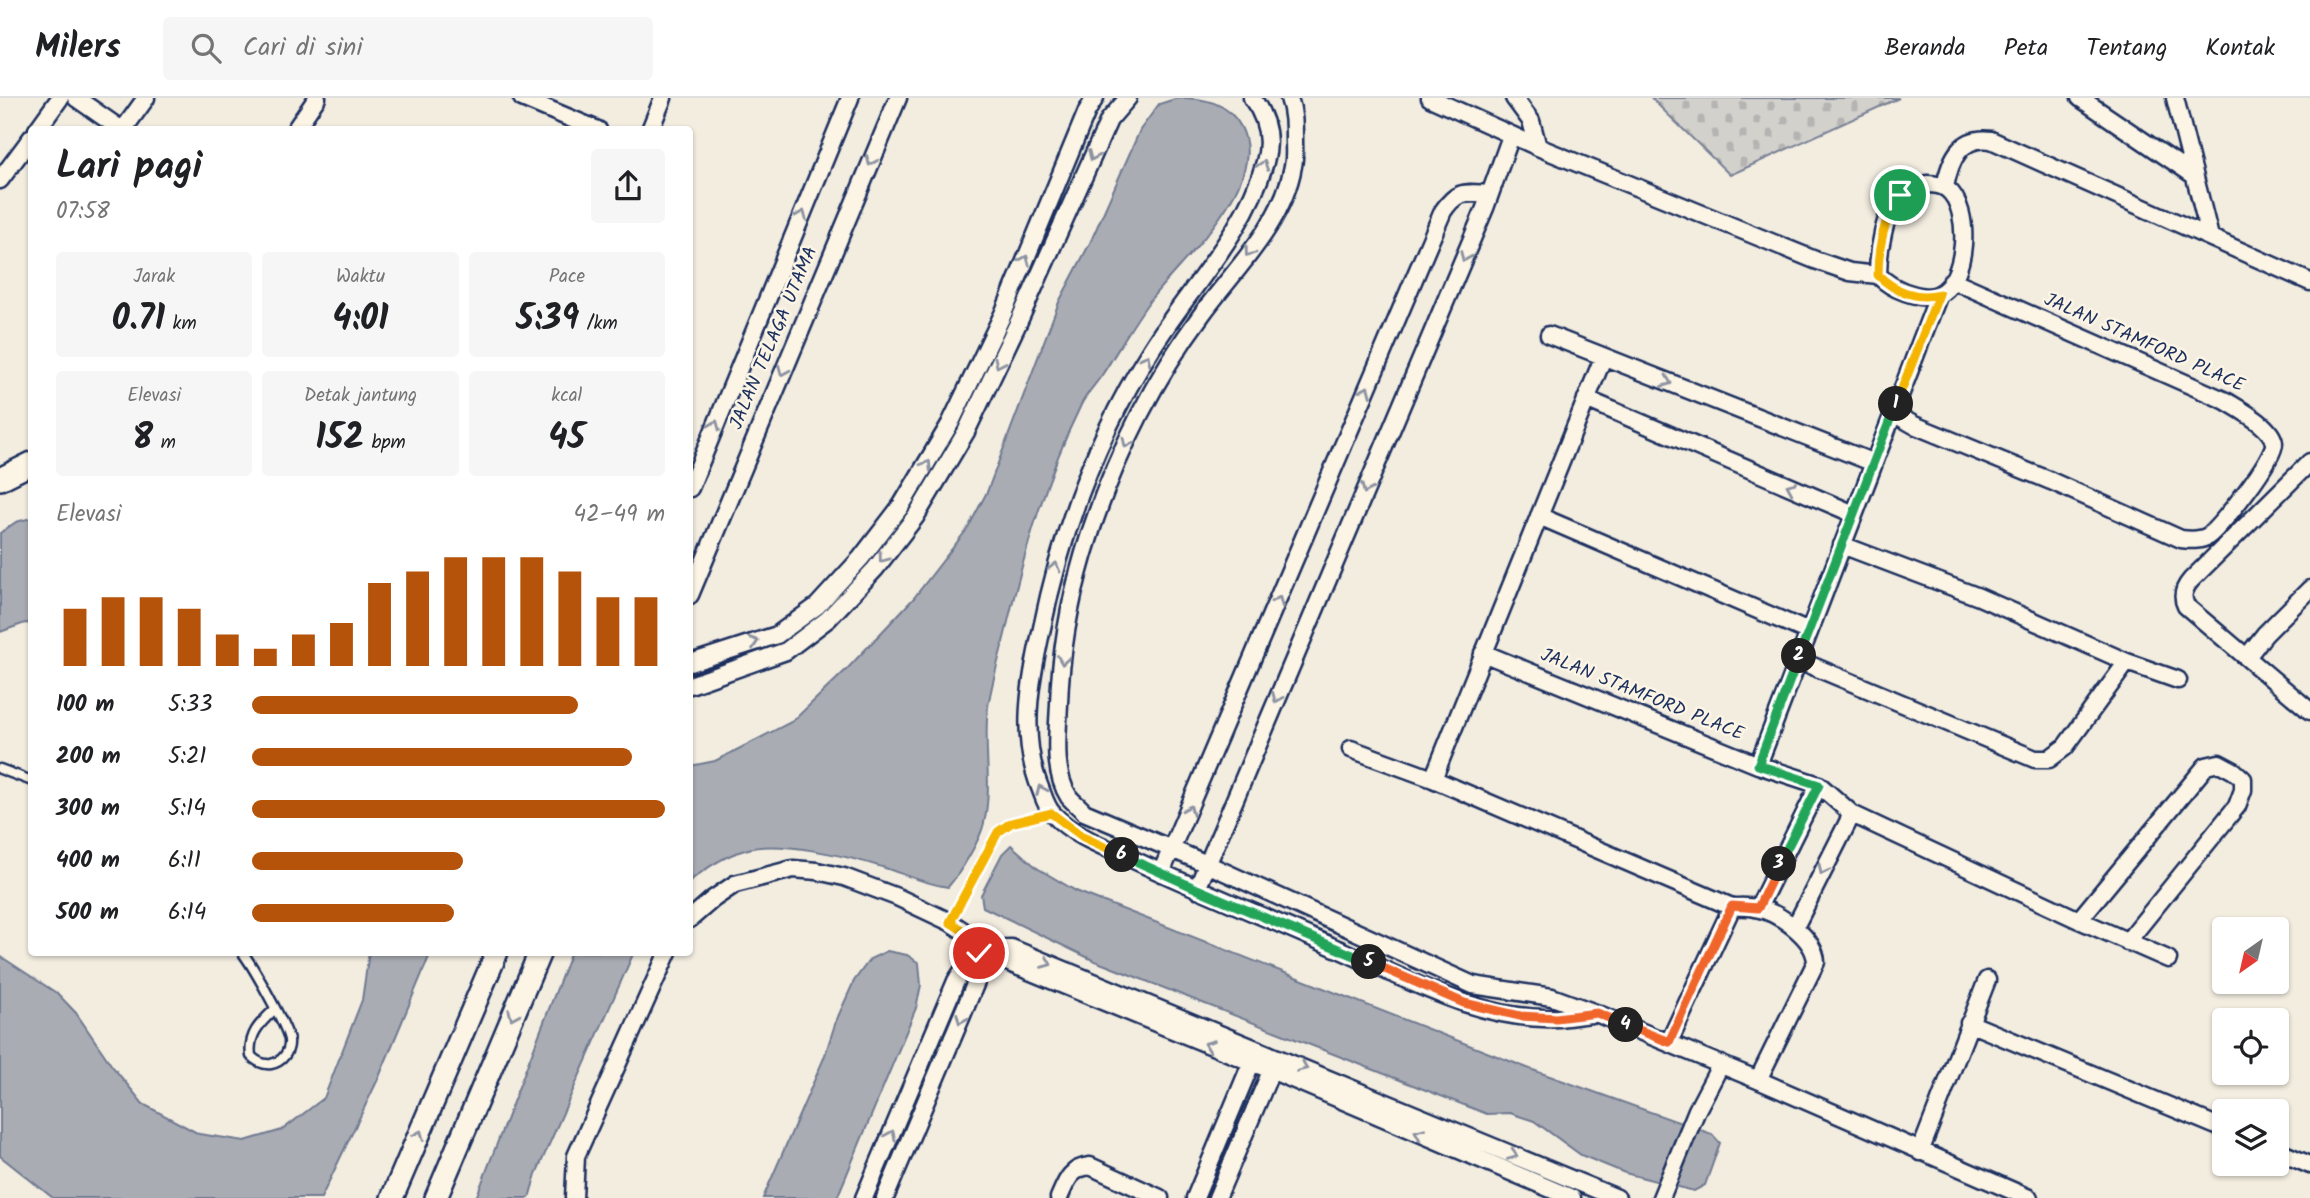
<!DOCTYPE html>
<html lang="id">
<meta charset="utf-8">
<style>
:root{--surface:#fff;--page:#f6f6f6;--text:#202124;--muted:#757577;--line:#e0e0e0;--accent:#b45309}
body{margin:0;font-family:Kalam,sans-serif;background:var(--page);color:var(--text);height:100vh;display:flex;flex-direction:column;font-size:26px;white-space:nowrap}
*{box-sizing:border-box;margin:0}
p{font-size:23px;color:var(--muted)}
.icon{flex:none;width:38px;height:38px;fill:none;stroke:currentColor;stroke-width:2;stroke-linecap:round;stroke-linejoin:round}
.map{position:relative;flex:1;overflow:hidden}
.drawer{position:absolute;left:28px;top:28px;width:665px;height:830px;display:flex;flex-direction:column;background:var(--surface);border-radius:7px;box-shadow:0 2px 5px #0004}
.drawer>*{flex:none}
.needle{width:46px;rotate:214deg}
.tools{position:absolute;left:2212px;top:819px;display:grid;gap:14px}
.tools a{display:grid;place-items:center;width:77px;height:77px;border-radius:7px;background:var(--surface);box-shadow:0 2px 5px #0004;font-size:35px}
.pin{position:absolute;display:grid;place-items:center;width:60px;height:60px;color:#fff;margin:-30px;border:4px solid #fff;border-radius:50%;box-shadow:0 2px 7px #0007}
.km{position:absolute;width:35px;height:35px;margin:-18px;border-radius:50%;background:#222;color:#fff;font-size:19px;line-height:35px;text-align:center}
.round{display:grid;place-items:center;flex:none;width:74px;height:74px;border-radius:7px;background:var(--page)}
.head{display:flex;align-items:center;justify-content:space-between;height:119px;padding:0 28px}
h1{font-size:38px;font-weight:700;line-height:52px}
.metrics{display:grid;grid-template-columns:repeat(3,1fr);gap:10px;height:119px;padding:7px 28px}
.metrics div{display:grid;align-content:center;border-radius:7px;background:var(--page);text-align:center}
.metrics b{font-size:35px;font-weight:700}
.metrics small{font-size:19px;font-weight:400}
.metrics p{font-size:19px}
.chart{height:196px;padding:14px 28px}
.chart p{display:flex;justify-content:space-between}
.chart svg{width:100%;height:126px;margin-top:7px;stroke:var(--accent);stroke-width:6}
ul{padding:0 28px;list-style:none;font-size:23px}
li{display:grid;grid-template-columns:112px 84px 1fr;align-items:center;height:52px}
li i{height:18px;border-radius:9px;background:var(--accent)}
header{display:flex;align-items:center;gap:42px;box-sizing:border-box;height:98px;padding:0 35px;background:var(--surface);border-bottom:2px solid var(--line)}
header strong{font-size:33px}
nav{display:flex;gap:38px;margin-inline-start:auto;font-size:24px}
.search{width:490px;height:63px;background:var(--page);display:flex;align-items:center;gap:18px;box-sizing:border-box;padding:0 24px;border-radius:7px;color:var(--muted);font-size:26px}
.map>svg:first-child{display:block}
.cemetery{fill:url(#cemetery-stones);stroke:#778095;stroke-width:2}
.water{fill:#a9acb3;stroke:#707a91;stroke-width:2}
.lines{fill:none;stroke-linecap:round;stroke-linejoin:round}
.lane-casing{stroke:#1b2f5e;stroke-width:13}
.street-casing{stroke:#1b2f5e;stroke-width:21}
.secondary-casing{stroke:#1b2f5e;stroke-width:26}
.path{stroke:#1b2f5e;stroke-width:3.5;stroke-dasharray:7 5;stroke-linecap:butt}
.lane{stroke:#fcf5e5;stroke-width:8}
.street{stroke:#fcf5e5;stroke-width:16}
.secondary{stroke:#fcf5e5;stroke-width:21}
.oneway{stroke:#8c92a2}
.split-1-casing{stroke:#fff;stroke-width:14}
.split-2-casing{stroke:#fff;stroke-width:14}
.split-3-casing{stroke:#fff;stroke-width:14}
.split-4-casing{stroke:#fff;stroke-width:14}
.split-5-casing{stroke:#fff;stroke-width:14}
.split-6-casing{stroke:#fff;stroke-width:14}
.split-7-casing{stroke:#fff;stroke-width:14}
.split-1{stroke:#f5b400;stroke-width:9}
.split-2{stroke:#22a559;stroke-width:9}
.split-3{stroke:#22a559;stroke-width:9}
.split-4{stroke:#f0652b;stroke-width:9}
.split-5{stroke:#f0652b;stroke-width:9}
.split-6{stroke:#22a559;stroke-width:9}
.split-7{stroke:#f5b400;stroke-width:9}
.labels{text-anchor:middle;dominant-baseline:central;stroke-width:5;stroke-linejoin:round;paint-order:stroke}
.street-label{font-size:19px;fill:#1b2f5e;stroke:#fcf5e5}
</style>
<header>
<strong>Milers</strong>
<div class="search"><svg class="icon" aria-label="search" viewBox="0 0 24 24"><circle cx="10" cy="10" r="6"/><path d="M15 15l6 6"/></svg>Cari di sini</div>
<nav><a>Beranda</a><a>Peta</a><a>Tentang</a><a>Kontak</a></nav>
</header>
<div class="map">
<svg width="2310" height="1100" viewBox="0 0 2310 1100">
<defs>
<pattern id="cemetery-stones" width="16" height="16" patternUnits="userSpaceOnUse" patternTransform="scale(1.75)"><rect width="16" height="16" fill="#d3d1cc"/><path d="M2 7V4a2 2 0 0 1 4 0v3zM10 15v-3a2 2 0 0 1 4 0v3z" fill="#b5b4b2"/></pattern>
</defs>
<rect width="100%" height="100%" fill="#f3ede0"/>
<filter id="ink" filterUnits="userSpaceOnUse"><feTurbulence type="fractalNoise" baseFrequency=".0143" numOctaves="2"/><feDisplacementMap in="SourceGraphic" scale="14" xChannelSelector="R" yChannelSelector="G"/><feConvolveMatrix kernelMatrix="1 2 1 2 8 2 1 2 1" color-interpolation-filters="sRGB"/></filter>
<g filter="url(#ink)">
<path class="cemetery" d="M1651,0H1899L1730,77Z"/>
<path class="water" d="M1178,0C1204,0 1228,4 1241,29C1270,85 1183,160 1151,201C1133,225 1119,251 1102,277C1095,287 1086,296 1081,307C1046,378 1024,455 1006,532C1000,558 992,583 988,609C983,647 993,688 984,725C980,743 960,775 948,789C925,786 904,776 882,769C850,759 777,741 745,752C724,758 706,770 690,783V668L715,663L793,623L847,571L913,501L968,430L987,394L1059,204L1090,145L1140,32L1159,6Z
M31,420V526L25,525L0,534V435L16,424Z
M1011,747L1037,770L1076,793L1530,971L1712,1036L1720,1045L1705,1087L1694,1093L1625,1075L1581,1057L1534,1023L1510,1015L1487,1016L1095,863L983,809L981,797L1002,756Z
M887,853L907,857L919,865L921,887L916,910L837,1100H763L824,960L836,923L854,883L870,861Z
M369,854H431L379,979L321,1100H53L0,1058V858L58,896L76,915L112,968L143,1006L199,1036L245,1043L282,1032L324,1000L362,902Z
M571,854H634L536,1076L529,1100H476Z"/>
<g class="lines">
<g class="lane-casing">
<path id="lane" d="M0,671L32,683
M242,854C252,866 287,929 289,942C290,954 282,964 271,966C263,967 257,964 251,958C248,937 259,926 274,912"/>
</g>
<g class="street-casing">
<path id="street" d="M76,0L122,32
M522,0L598,32
M1252,0C1266,19 1272,40 1265,64C1245,135 1190,189 1152,250C1098,335 1062,432 1042,530C1030,583 1019,640 1041,692C1044,700 1047,710 1053,716C1074,739 1108,750 1136,763C1200,793 1266,819 1331,848C1402,878 1479,924 1558,920C1569,919 1581,917 1592,916
M1289,0C1294,14 1294,27 1294,42C1294,50 1295,60 1293,68C1283,126 1235,171 1202,216C1179,247 1158,281 1140,316C1095,404 1062,505 1059,605C1058,634 1052,673 1069,699C1073,704 1080,709 1084,714L1207,766L1473,887L1552,899L1596,915L1758,982L2029,1100
M1430,0L1538,49L1531,23L1514,0
M2080,0L2192,76
M2175,0L2210,139
M37,32L60,0
M123,32L146,0
M295,32L317,0
M650,32L663,0
M1538,49L1815,162L1850,174L1878,177
M0,82L32,39
M1927,86C1934,86 1942,87 1947,91C1972,110 1968,185 1937,197C1926,201 1915,197 1905,194C1894,190 1886,185 1878,177C1878,156 1884,111 1901,97C1908,90 1918,88 1927,86Z
M1945,89C1950,62 1960,38 1991,42L2310,184
M1549,237L1874,365
M1586,301L1854,416
M1893,315L1914,327L2051,383L2181,441C2190,442 2200,443 2208,438C2221,428 2276,359 2274,345C2272,328 2239,311 2226,303L1952,182
M2310,364L2191,482C2184,490 2181,498 2186,508L2310,613
M690,390L850,0
M1539,418L1809,534
M690,497L898,0
M1483,555L1758,667L1819,687L1852,716L2079,822L2168,861
M2247,559L2265,536L2310,491
M1798,562L2035,661H2049L2065,649L2127,564L1979,499L1842,447
M2127,564L2178,582
M690,565L777,537L817,508L861,460L901,408L950,326L1003,216L1087,13L1095,0
M690,587L786,553L828,521L875,471L916,418L966,334L1019,223L1109,22L1128,0
M1351,651L1433,681L1732,809C1740,809 1748,808 1755,810C1778,813 1815,840 1816,864L1758,982
M1758,667L1939,196
M1433,681L1603,260
M1161,775L1443,113C1458,91 1466,95 1490,96
M1197,791L1485,110L1511,38
M1758,810L1819,687
M690,821L713,801L735,786L793,771L817,773L844,779L897,799L950,824L962,832L983,861
M2079,822L2206,668L2219,665L2234,673L2243,681V692L2237,708L2127,844
M1795,829L1852,716
M1969,925L2224,1031
M1669,944L1732,809
M2277,1053L2310,1067
M1920,1054L1987,882
M574,1100L576,1058L668,854
M864,1100L956,883C974,855 977,851 1011,850L1617,1100
M885,1100L982,870L994,862H1002L1271,972L1572,1100
M1059,1100C1066,1084 1070,1070 1090,1068L1160,1100
M1195,1100L1255,956
M1217,1100L1275,964
M1661,1100L1697,1012L1721,966"/>
</g>
<g class="secondary-casing">
<path id="secondary" d="M0,381L32,365
M392,1100L497,854
M436,1100L540,854"/>
</g>
<path class="path" d="M956,812L998,735L1011,725L1035,719"/>
<use href="#lane" class="lane"/>
<use href="#street" class="street"/>
<use href="#secondary" class="secondary"/>
</g>
<defs><path id="oneway-chevron" d="M-2-3.5L2.5 0L-2 3.5" fill="none" stroke-width="1.6" stroke-linecap="round" stroke-linejoin="round" transform="scale(1.75)"/></defs>
<g class="oneway">
<use href="#oneway-chevron" transform="translate(1093 58) rotate(114)"/>
<use href="#oneway-chevron" transform="translate(871 63) rotate(113)"/>
<use href="#oneway-chevron" transform="translate(1263 67) rotate(-72)"/>
<use href="#oneway-chevron" transform="translate(802 117) rotate(-68)"/>
<use href="#oneway-chevron" transform="translate(1249 154) rotate(127)"/>
<use href="#oneway-chevron" transform="translate(1465 159) rotate(113)"/>
<use href="#oneway-chevron" transform="translate(1025 162) rotate(-67)"/>
<use href="#oneway-chevron" transform="translate(1146 261) rotate(-61)"/>
<use href="#oneway-chevron" transform="translate(999 265) rotate(116)"/>
<use href="#oneway-chevron" transform="translate(783 273) rotate(113)"/>
<use href="#oneway-chevron" transform="translate(1667 284) rotate(21)"/>
<use href="#oneway-chevron" transform="translate(1366 293) rotate(-67)"/>
<use href="#oneway-chevron" transform="translate(715 327) rotate(-68)"/>
<use href="#oneway-chevron" transform="translate(1127 345) rotate(115)"/>
<use href="#oneway-chevron" transform="translate(927 367) rotate(-58)"/>
<use href="#oneway-chevron" transform="translate(1791 389) rotate(-157)"/>
<use href="#oneway-chevron" transform="translate(1366 391) rotate(113)"/>
<use href="#oneway-chevron" transform="translate(883 460) rotate(127)"/>
<use href="#oneway-chevron" transform="translate(1055 469) rotate(-75)"/>
<use href="#oneway-chevron" transform="translate(1278 503) rotate(-67)"/>
<use href="#oneway-chevron" transform="translate(754 544) rotate(-18)"/>
<use href="#oneway-chevron" transform="translate(1063 562) rotate(99)"/>
<use href="#oneway-chevron" transform="translate(1277 600) rotate(113)"/>
<use href="#oneway-chevron" transform="translate(1041 692) rotate(-113)"/>
<use href="#oneway-chevron" transform="translate(1189 712) rotate(-67)"/>
<use href="#oneway-chevron" transform="translate(1823 772) rotate(117)"/>
<use href="#oneway-chevron" transform="translate(1047 865) rotate(22)"/>
<use href="#oneway-chevron" transform="translate(513 917) rotate(113)"/>
<use href="#oneway-chevron" transform="translate(961 921) rotate(113)"/>
<use href="#oneway-chevron" transform="translate(1209 947) rotate(-158)"/>
<use href="#oneway-chevron" transform="translate(1303 969) rotate(23)"/>
<use href="#oneway-chevron" transform="translate(1419 1035) rotate(-157)"/>
<use href="#oneway-chevron" transform="translate(419 1037) rotate(-67)"/>
<use href="#oneway-chevron" transform="translate(891 1037) rotate(-67)"/>
<use href="#oneway-chevron" transform="translate(1513 1057) rotate(23)"/>
</g>
</g>
<g class="lines" filter="url(#ink)">
<g class="split-1-casing">
<path id="split-1" d="M1896,306L1939,196C1916,202 1894,193 1878,177C1878,150 1884,119 1900,97"/>
</g>
<g class="split-2-casing">
<path id="split-2" d="M1799,558L1896,306"/>
</g>
<g class="split-3-casing">
<path id="split-3" d="M1779,766L1819,687L1758,667L1799,558"/>
</g>
<g class="split-4-casing">
<path id="split-4" d="M1626,927L1669,944L1732,808L1758,810L1779,766"/>
</g>
<g class="split-5-casing">
<path id="split-5" d="M1369,864L1464,905L1520,918L1556,920L1597,915L1626,927"/>
</g>
<g class="split-6-casing">
<path id="split-6" d="M1122,757L1197,791L1369,864"/>
</g>
<g class="split-7-casing">
<path id="split-7" d="M979,855L962,832L950,824L998,734L1011,725L1051,715L1083,739L1122,757"/>
</g>
<use href="#split-1" class="split-1"/>
<use href="#split-2" class="split-2"/>
<use href="#split-3" class="split-3"/>
<use href="#split-4" class="split-4"/>
<use href="#split-5" class="split-5"/>
<use href="#split-6" class="split-6"/>
<use href="#split-7" class="split-7"/>
</g>
<g class="labels">
<g class="street-label">
<text transform="translate(774 240) rotate(-67)">JALAN TELAGA UTAMA</text>
<text transform="translate(2144 245) rotate(24)">JALAN STAMFORD PLACE</text>
<text transform="translate(1642 597) rotate(22)">JALAN STAMFORD PLACE</text>
</g>
</g>
</svg>
<div class="tools">
<a><svg class="needle" viewBox="-14 -14 28 28"><path d="M0-13l5 13h-10z" fill="#e53935"/><path d="M0 13l5-13h-10z" fill="#757577"/></svg></a>
<a><svg class="icon" aria-label="locate" viewBox="0 0 24 24"><circle cx="12" cy="12" r="6"/><path d="M12 2v4M12 18v4M2 12h4M18 12h4"/></svg></a>
<a><svg class="icon" aria-label="layers" viewBox="0 0 24 24"><path d="M12 4l9 5-9 5-9-5zM3 14l9 5 9-5"/></svg></a>
</div>
<div class="pin" style="left:1900px;top:97px;background:#1e9e55"><svg class="icon" aria-label="arrive" viewBox="0 0 24 24"><path d="M6 21V4h12l-3 4 3 4H6"/></svg></div>
<div class="pin" style="left:979px;top:855px;background:#d93025"><svg class="icon" aria-label="check" viewBox="0 0 24 24"><path d="M5 12l5 5 9-10"/></svg></div>
<b class="km" style="left:1896px;top:306px">1</b>
<b class="km" style="left:1799px;top:558px">2</b>
<b class="km" style="left:1779px;top:766px">3</b>
<b class="km" style="left:1626px;top:927px">4</b>
<b class="km" style="left:1369px;top:864px">5</b>
<b class="km" style="left:1122px;top:757px">6</b>
<section class="drawer">
<div class="head"><div><h1>Lari pagi</h1><p>07:58</p></div><a class="round"><svg class="icon" aria-label="share" viewBox="0 0 24 24"><path d="M12 15V3M7 8l5-5 5 5M5 13v7h14v-7"/></svg></a></div>
<div class="metrics">
<div><p>Jarak</p><b>0.71<small> km</small></b></div>
<div><p>Waktu</p><b>4:01</b></div>
<div><p>Pace</p><b>5:39<small> /km</small></b></div>
</div>
<div class="metrics">
<div><p>Elevasi</p><b>8<small> m</small></b></div>
<div><p>Detak jantung</p><b>152<small> bpm</small></b></div>
<div><p>kcal</p><b>45</b></div>
</div>
<div class="chart"><p><span>Elevasi</span>42–49 m</p>
<svg viewBox="0 0 160 44" preserveAspectRatio="none"><path d="M5 44V24M15 44V20M25 44V20M35 44V24M45 44V33M55 44V38M65 44V33M75 44V29M85 44V15M95 44V11M105 44V6M115 44V6M125 44V6M135 44V11M145 44V20M155 44V20"/></svg>
</div>
<ul>
<li><b>100 m</b>5:33<i style="width:79%"></i></li>
<li><b>200 m</b>5:21<i style="width:92%"></i></li>
<li><b>300 m</b>5:14<i style="width:100%"></i></li>
<li><b>400 m</b>6:11<i style="width:51%"></i></li>
<li><b>500 m</b>6:14<i style="width:49%"></i></li>
</ul>
</section>
</div>
